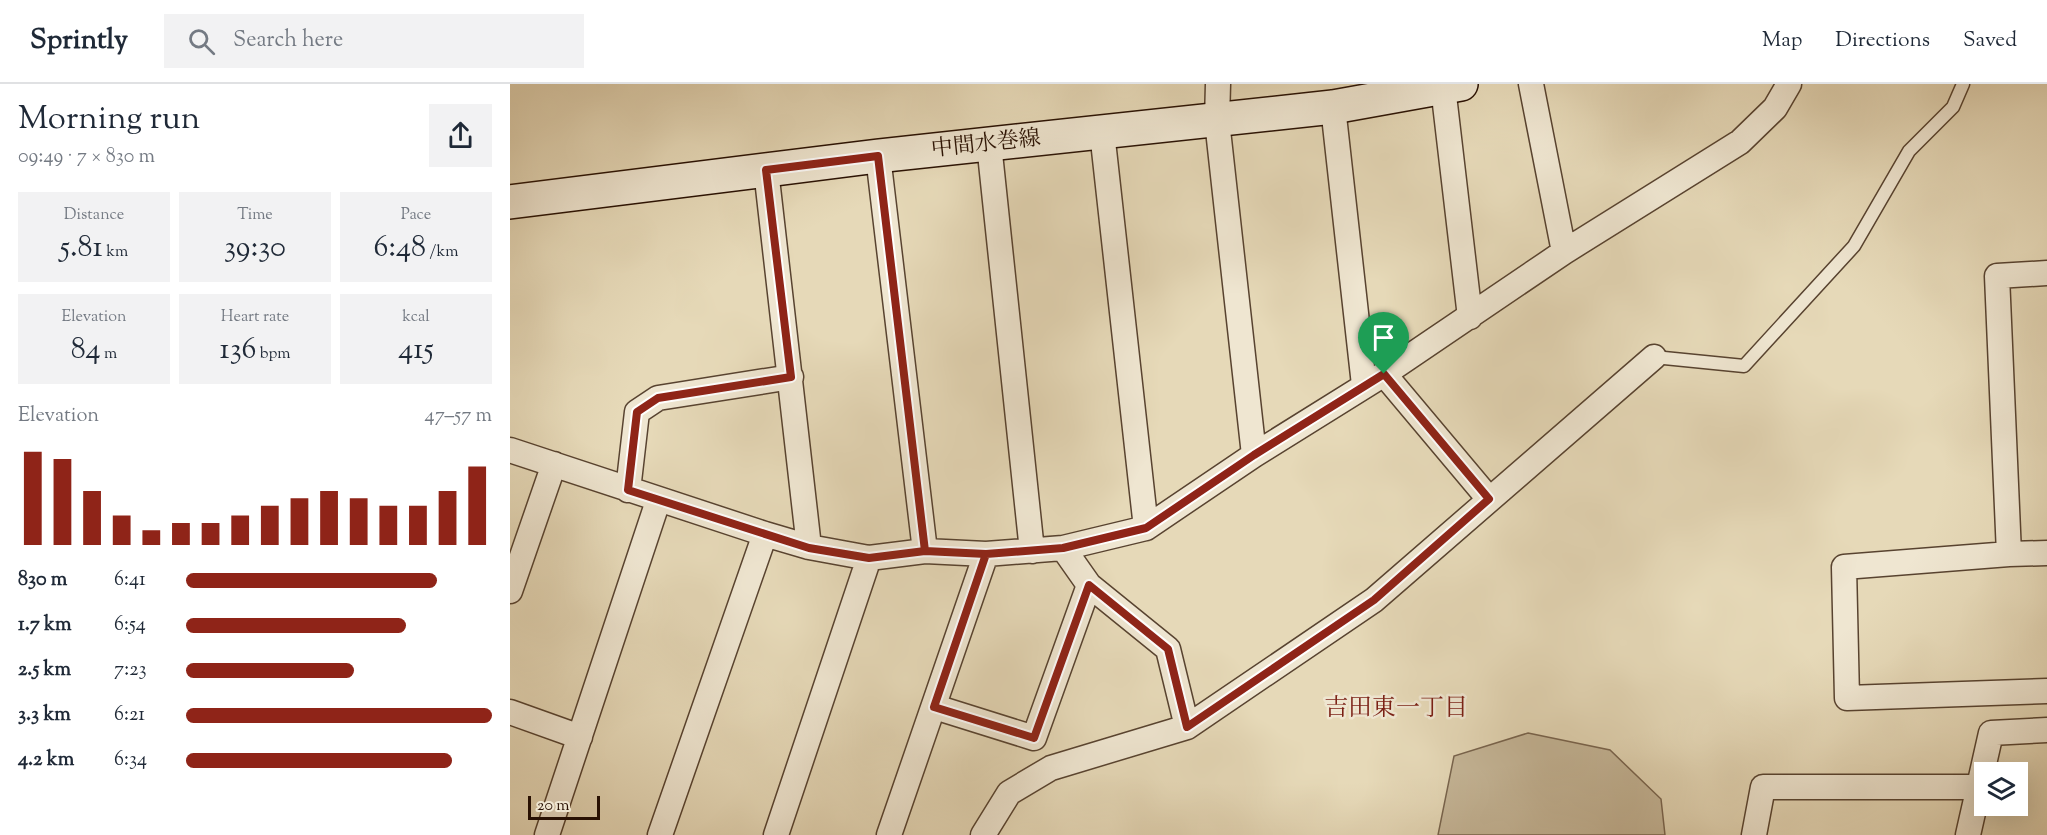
<!DOCTYPE html>
<meta charset="utf-8">
<style>
:root{--surface:#fff;--page:#f2f2f3;--text:#1f2937;--muted:#747a83;--line:#e0e1e3;--accent:#8f2418}
body{margin:0;font-family:"Sorts Mill Goudy","Noto Serif JP",serif;background:var(--page);color:var(--text);height:100vh;display:flex;flex-direction:column;font-size:22px;white-space:nowrap}
*{box-sizing:border-box;margin:0}
p{font-size:20px;color:var(--muted)}
.icon{flex:none;width:33px;height:33px;fill:none;stroke:currentColor;stroke-width:2;stroke-linecap:round;stroke-linejoin:round}
.map{position:relative;flex:1;overflow:hidden}
.sheet{display:flex;flex-direction:column;background:var(--surface);width:510px}
.sheet>*{flex:none}
.controls{position:absolute;left:1464px;top:678px;display:grid;gap:12px}
.controls a{display:grid;place-items:center;width:54px;height:54px;border-radius:0px;background:var(--surface);box-shadow:0 6px 24px #0002;font-size:30px}
.scale{position:absolute;left:18px;bottom:15px;width:72px;box-sizing:border-box;padding-left:6px;border:3px solid #291103;border-top:0;font-size:16px;line-height:21px;white-space:nowrap;color:#291103;-webkit-text-stroke:4px #efe6d1;paint-order:stroke}
.pin{position:absolute;display:grid;place-items:center;width:51px;height:51px;color:#fff;margin:-62px -26px;border-radius:50% 50% 50% 0;rotate:-45deg;box-shadow:0 0 6px #0007}
.pin .icon{rotate:45deg}
.round{display:grid;place-items:center;flex:none;width:63px;height:63px;border-radius:0px;background:var(--page)}
.summary{display:flex;align-items:center;justify-content:space-between;height:102px;padding:0 18px}
h1{font-size:33px;font-weight:600;line-height:45px}
.stats{display:grid;grid-template-columns:repeat(3,1fr);gap:9px;height:102px;padding:6px 18px}
.stats div{display:grid;align-content:center;border-radius:0px;background:var(--page);text-align:center}
.stats b{font-size:30px;font-weight:600}
.stats small{font-size:16px;font-weight:400}
.stats p{font-size:16px}
.chart{height:168px;padding:12px 18px}
.chart p{display:flex;justify-content:space-between}
.chart svg{width:100%;height:108px;margin-top:6px;stroke:var(--accent);stroke-width:6}
ul{padding:0 18px;list-style:none;font-size:20px}
li{display:grid;grid-template-columns:96px 72px 1fr;align-items:center;height:45px}
li i{height:15px;border-radius:8px;background:var(--accent)}
header{display:flex;align-items:center;gap:36px;box-sizing:border-box;height:84px;padding:0 30px;background:var(--surface);border-bottom:2px solid var(--line)}
header strong{font-size:28px}
nav{display:flex;gap:33px;margin-inline-start:auto;font-size:21px}
.search{width:420px;height:54px;background:var(--page);display:flex;align-items:center;gap:15px;box-sizing:border-box;padding:0 21px;border-radius:0px;color:var(--muted);font-size:22px}
main{display:flex;flex:1;min-height:0}
.map>svg:first-child{display:block}
.green{fill:#c6b799;stroke:#78644e;stroke-width:1.5}
.lines{fill:none;stroke-linecap:round;stroke-linejoin:round}
.lane-casing{stroke:#584330;stroke-width:15}
.street-casing{stroke:#584330;stroke-width:27}
.secondary-casing{stroke:#291103;stroke-width:36}
.lane{stroke:#efe6d1;stroke-width:12}
.street{stroke:#efe6d1;stroke-width:24}
.secondary{stroke:#efe6d1;stroke-width:33}
.route-casing{stroke:#fff;stroke-width:12}
.route{stroke:#8f2418;stroke-width:8}
.labels{text-anchor:middle;dominant-baseline:central;stroke-width:5;stroke-linejoin:round;paint-order:stroke}
.street-label{font-size:22px;fill:#291103;stroke:#efe6d1}
.neighbourhood-label{font-size:24px;fill:#7a1f14;stroke:#efe6d1}
</style>
<header>
<strong>Sprintly</strong>
<div class="search"><svg class="icon" aria-label="search" viewBox="0 0 24 24"><circle cx="10" cy="10" r="6"/><path d="M15 15l6 6"/></svg>Search here</div>
<nav><a>Map</a><a>Directions</a><a>Saved</a></nav>
</header>
<main>
<section class="sheet">
<div class="summary"><div><h1>Morning run</h1><p>09:49 · 7 × 830 m</p></div><a class="round"><svg class="icon" aria-label="share" viewBox="0 0 24 24"><path d="M12 15V3M7 8l5-5 5 5M5 13v7h14v-7"/></svg></a></div>
<div class="stats">
<div><p>Distance</p><b>5.81<small> km</small></b></div>
<div><p>Time</p><b>39:30</b></div>
<div><p>Pace</p><b>6:48<small> /km</small></b></div>
</div>
<div class="stats">
<div><p>Elevation</p><b>84<small> m</small></b></div>
<div><p>Heart rate</p><b>136<small> bpm</small></b></div>
<div><p>kcal</p><b>415</b></div>
</div>
<div class="chart"><p><span>Elevation</span>47–57 m</p>
<svg viewBox="0 0 160 44" preserveAspectRatio="none"><path d="M5 44V6M15 44V9M25 44V22M35 44V32M45 44V38M55 44V35M65 44V35M75 44V32M85 44V28M95 44V25M105 44V22M115 44V25M125 44V28M135 44V28M145 44V22M155 44V12"/></svg>
</div>
<ul>
<li><b>830 m</b>6:41<i style="width:82%"></i></li>
<li><b>1.7 km</b>6:54<i style="width:72%"></i></li>
<li><b>2.5 km</b>7:23<i style="width:55%"></i></li>
<li><b>3.3 km</b>6:21<i style="width:100%"></i></li>
<li><b>4.2 km</b>6:34<i style="width:87%"></i></li>
</ul>
</section>
<div class="map">
<svg width="1537" height="751" viewBox="0 0 1537 751">
<rect width="100%" height="100%" fill="#e6d9b8"/>
<filter id="stains"><feTurbulence type="fractalNoise" baseFrequency=".00333" numOctaves="4"/><feColorMatrix values="0 0 0 0 .2 0 0 0 0 .09 0 0 0 0 .02 0 0 0 .5 -.17"/></filter>
<radialGradient id="worn" r=".72"><stop offset=".6" stop-color="#630" stop-opacity="0"/><stop offset="1" stop-color="#630" stop-opacity=".3"/></radialGradient>
<path class="green" d="M1018,649L1100,666L1151,715L1155,751H928L944,672Z"/>
<g class="lines">
<g class="lane-casing">
<path id="lane" d="M1144,273L1234,282L1344,162L1399,67L1443,23L1453,0"/>
</g>
<g class="street-casing">
<path id="street" d="M708,0L707,37L744,371
M1021,0L1054,168
M933,3L960,233
M823,23L854,301
M592,48L636,444
M479,60L522,467
M368,72L415,467
M256,86L299,463
M1537,189L1487,192L1499,470L1334,483L1337,614L1537,607
M874,290L979,415
M0,366L255,450L299,463L359,474L415,467L476,470L553,464L636,444L744,371L874,290L1054,168L1230,58L1265,24L1279,0
M118,406L127,328L148,314L281,293
M553,464L579,501L658,565L677,643
M1499,470L1537,469
M0,507L44,380
M425,623L524,654L579,501
M0,628L70,653
M37,751L148,417
M150,751L255,450
M266,751L359,474
M379,751L476,470
M473,751L499,709L541,684L677,643L864,516L1144,273
M1244,751L1253,703H1470
M1458,751L1481,649L1537,646"/>
</g>
<g class="secondary-casing">
<path id="secondary" d="M0,118L368,72L823,23L951,0"/>
</g>
<use href="#lane" class="lane"/>
<use href="#street" class="street"/>
<use href="#secondary" class="secondary"/>
</g>
<g class="lines">
<g class="route-casing">
<path id="route" d="M874,290L744,371L636,444L553,464L476,470L415,467L359,474L299,464L118,406L127,328L148,314L281,293L256,86L368,72L415,467L476,470L424,623L524,654L579,501L658,565L677,643L864,516L979,415L874,290"/>
</g>
<use href="#route" class="route"/>
</g>
<g class="labels">
<g class="street-label">
<text transform="translate(476 61) rotate(-6)">中間水巻線</text>
</g>
<g class="neighbourhood-label">
<text x="886" y="625">吉田東一丁目</text>
</g>
</g>
<rect width="100%" height="100%" filter="url(#stains)"/>
<rect width="100%" height="100%" fill="url(#worn)"/>
</svg>
<div class="controls">
<a><svg class="icon" aria-label="layers" viewBox="0 0 24 24"><path d="M12 4l9 5-9 5-9-5zM3 14l9 5 9-5"/></svg></a>
</div>
<div class="scale">20 m</div>
<div class="pin" style="left:874px;top:290px;background:#1e9e55"><svg class="icon" aria-label="arrive" viewBox="0 0 24 24"><path d="M6 21V4h12l-3 4 3 4H6"/></svg></div>
</div>
</main>
